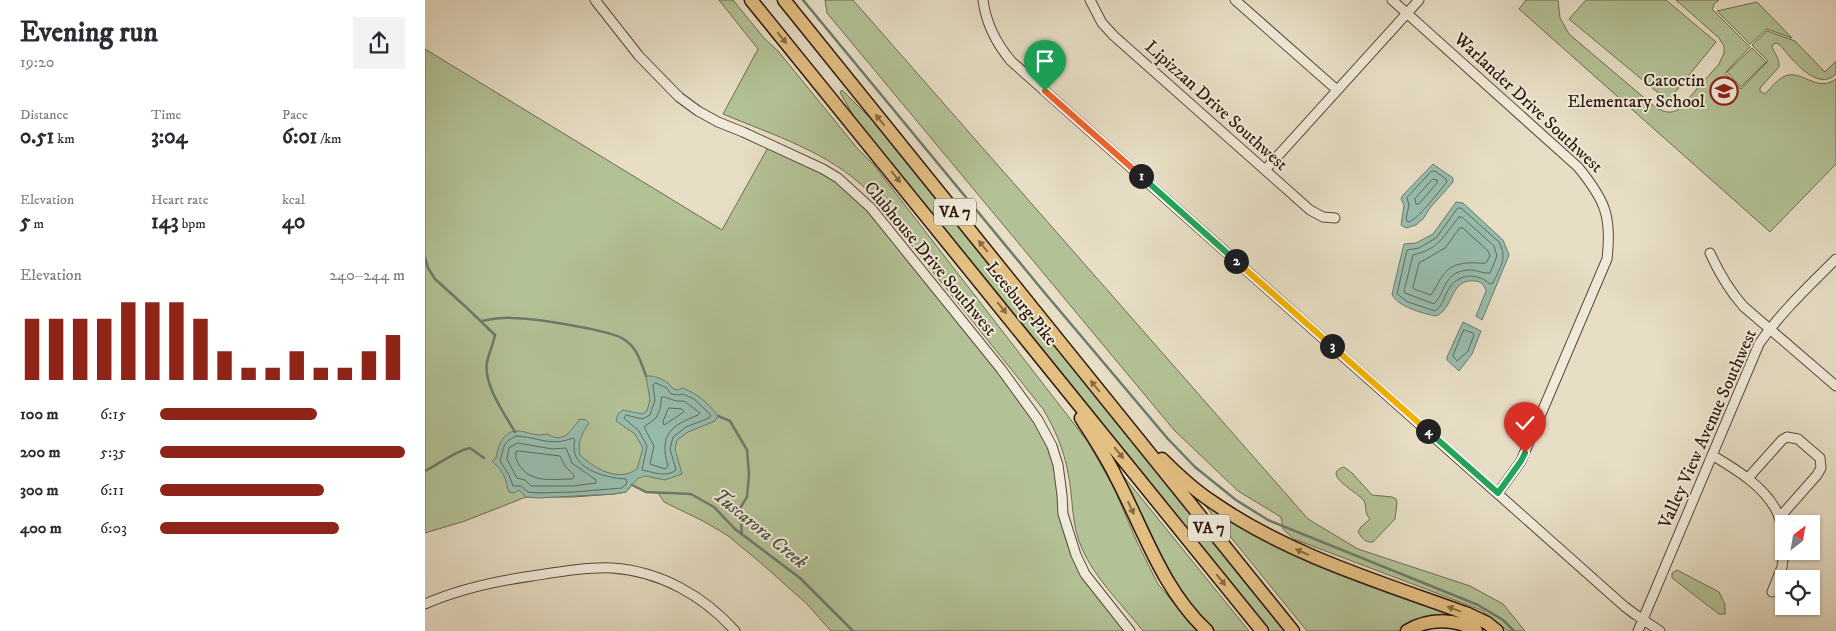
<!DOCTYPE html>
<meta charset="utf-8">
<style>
:root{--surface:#fff;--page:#f2f2f3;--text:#2b2b33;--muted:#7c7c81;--accent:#8f2418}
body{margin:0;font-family:"IM FELL DW Pica",serif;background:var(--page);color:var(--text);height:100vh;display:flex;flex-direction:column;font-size:19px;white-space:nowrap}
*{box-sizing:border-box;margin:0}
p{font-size:16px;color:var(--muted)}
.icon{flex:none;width:28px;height:28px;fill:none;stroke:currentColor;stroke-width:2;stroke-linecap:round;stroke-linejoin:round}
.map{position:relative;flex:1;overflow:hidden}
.side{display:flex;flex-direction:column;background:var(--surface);width:425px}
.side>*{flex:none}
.needle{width:32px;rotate:31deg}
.buttons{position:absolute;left:1350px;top:515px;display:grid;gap:10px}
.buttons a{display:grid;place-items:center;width:45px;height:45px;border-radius:0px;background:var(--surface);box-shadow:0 1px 4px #0004;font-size:25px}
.pin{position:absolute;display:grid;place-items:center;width:42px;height:42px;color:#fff;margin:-51px -21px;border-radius:50% 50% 50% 0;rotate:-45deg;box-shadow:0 0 5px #0007}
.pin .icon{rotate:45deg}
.km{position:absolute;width:25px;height:25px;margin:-12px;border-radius:50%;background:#222;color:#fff;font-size:14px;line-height:25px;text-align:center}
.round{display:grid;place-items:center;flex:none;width:52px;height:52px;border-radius:0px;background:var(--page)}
.headline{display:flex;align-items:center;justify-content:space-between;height:85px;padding:0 20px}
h1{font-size:28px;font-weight:700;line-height:38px}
.metrics{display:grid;grid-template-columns:repeat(3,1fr);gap:8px;height:85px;padding:5px 20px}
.metrics div{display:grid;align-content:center}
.metrics b{font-size:21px;font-weight:700}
.metrics small{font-size:14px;font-weight:400}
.metrics p{font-size:14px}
.chart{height:140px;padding:10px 20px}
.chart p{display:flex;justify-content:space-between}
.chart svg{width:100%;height:90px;margin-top:5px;stroke:var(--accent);stroke-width:6}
ul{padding:0 20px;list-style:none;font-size:16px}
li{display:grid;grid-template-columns:80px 60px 1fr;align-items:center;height:38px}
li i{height:12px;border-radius:6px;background:var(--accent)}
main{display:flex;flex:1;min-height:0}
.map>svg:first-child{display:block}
.green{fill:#b3c296;stroke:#706c51}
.water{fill:#98bdae;stroke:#6d7a6d}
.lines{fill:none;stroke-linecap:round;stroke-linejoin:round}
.shore{stroke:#626a5d;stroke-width:1}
.stream{stroke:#6d7a6d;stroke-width:2.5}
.minor-casing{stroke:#5b483a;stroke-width:11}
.highway-casing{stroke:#2c160c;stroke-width:15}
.minor{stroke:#efead9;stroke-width:9}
.highway{stroke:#e4bf82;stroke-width:12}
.oneway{fill:#886a47}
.split-1-casing{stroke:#fff;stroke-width:10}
.split-2-casing{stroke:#fff;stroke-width:10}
.split-3-casing{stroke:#fff;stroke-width:10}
.split-4-casing{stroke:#fff;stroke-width:10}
.split-5-casing{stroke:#fff;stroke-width:10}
.split-1{stroke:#f0652b;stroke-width:6}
.split-2{stroke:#22a559;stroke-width:6}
.split-3{stroke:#f5b400;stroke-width:6}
.split-4{stroke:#f5b400;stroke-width:6}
.split-5{stroke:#22a559;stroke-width:6}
.labels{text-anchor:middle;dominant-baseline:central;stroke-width:4;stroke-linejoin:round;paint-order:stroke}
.shield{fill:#efead9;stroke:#66564a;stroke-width:1}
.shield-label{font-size:16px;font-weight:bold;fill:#2c160c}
.poi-label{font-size:18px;fill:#2c160c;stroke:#efead9;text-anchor:end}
.street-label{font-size:18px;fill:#2c160c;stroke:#efead9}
.water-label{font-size:19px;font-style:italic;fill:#525045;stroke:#efead9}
</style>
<main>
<section class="side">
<div class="headline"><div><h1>Evening run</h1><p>19:20</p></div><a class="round"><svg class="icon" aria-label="share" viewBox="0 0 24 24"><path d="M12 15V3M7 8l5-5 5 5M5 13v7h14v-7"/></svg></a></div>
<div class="metrics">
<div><p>Distance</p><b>0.51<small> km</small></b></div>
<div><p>Time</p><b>3:04</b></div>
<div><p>Pace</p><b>6:01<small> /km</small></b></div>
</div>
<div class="metrics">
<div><p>Elevation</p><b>5<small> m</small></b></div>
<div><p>Heart rate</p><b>143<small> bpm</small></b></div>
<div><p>kcal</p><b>40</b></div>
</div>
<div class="chart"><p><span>Elevation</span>240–244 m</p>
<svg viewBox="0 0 160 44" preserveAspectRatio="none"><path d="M5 44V14M15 44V14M25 44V14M35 44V14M45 44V6M55 44V6M65 44V6M75 44V14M85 44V30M95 44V38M105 44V38M115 44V30M125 44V38M135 44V38M145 44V30M155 44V22"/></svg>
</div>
<ul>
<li><b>100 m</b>6:15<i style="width:64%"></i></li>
<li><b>200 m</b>5:35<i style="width:100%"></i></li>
<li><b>300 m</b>6:11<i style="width:67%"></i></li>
<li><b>400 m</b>6:03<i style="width:73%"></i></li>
</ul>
</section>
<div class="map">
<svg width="1411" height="631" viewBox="0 0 1411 631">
<rect width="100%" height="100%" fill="#e7dec5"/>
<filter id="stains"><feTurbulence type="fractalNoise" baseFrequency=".004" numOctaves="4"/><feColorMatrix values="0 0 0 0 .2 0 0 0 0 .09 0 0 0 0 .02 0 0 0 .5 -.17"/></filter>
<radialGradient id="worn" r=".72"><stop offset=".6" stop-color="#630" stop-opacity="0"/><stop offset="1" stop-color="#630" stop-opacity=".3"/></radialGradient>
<path class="green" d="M294,0H308L339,38L353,51L432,148L449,165L663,442L689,488L712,542L733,584L763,620L775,631H718C696,603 666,575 654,541C646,518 648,495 643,473C639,450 630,429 618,409L443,191C404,152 348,135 298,114L333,49Z
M400,0H428L883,519L933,549L1045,586L1078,604L1100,631H1083L1056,610L869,539L858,529L856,517L813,491L749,430L402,13Z
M1101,0H1133L1135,18L1144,34L1230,107C1238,112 1247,115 1255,108L1294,64L1299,53V46L1294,38L1251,0H1294L1288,5L1289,6L1287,9L1325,47L1300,73L1316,89L1343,61L1327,45L1342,31L1370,41L1400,72L1411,61V74C1392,93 1366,58 1355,45L1351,43L1347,45C1348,53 1355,57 1354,67L1335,88V91L1340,94C1346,88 1351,81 1358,77C1376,67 1391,94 1411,79V164L1345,232L1094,9Z
M1161,0H1241L1291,42L1243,101L1144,19Z
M1332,2L1367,38L1342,29L1325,44L1292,11Z
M1327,48L1341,62L1316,87L1302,72Z
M0,49L297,230L345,144L398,169L432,193L613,420L633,465L637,495L651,555L705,631H406L382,604L337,564L302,535L278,521L239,502L233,493L221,492L207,485L201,492L189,494L148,497H101L40,521L0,533Z
M417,90L456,129L863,631H844L429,117L415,92Z
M919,467L927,473L947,495L967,497L971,499L972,503L970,519L948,542C940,543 937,538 933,532L936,527L945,519C938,511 943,509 939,501C936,494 894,474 919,467Z
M696,473L824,631H790L749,585Z
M765,487L789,506L1021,612V618L977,631H882Z
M1252,570L1294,592L1300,604V614H1294L1247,578V573Z"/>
<path class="water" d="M1008,164L1028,178V182L1005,208L998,219L991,225L981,228L976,225L979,205L976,199L978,195Z
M1031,202L1038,203L1078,240L1084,255L1057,320L1051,316L1061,291C1059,285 1056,281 1050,281C1025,278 1029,309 1011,316C999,314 971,306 967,294L979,244L991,243L1008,234Z
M1038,322L1056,331L1047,354L1034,371L1022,360V357Z
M221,376C230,375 244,381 248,389L253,390L257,388C272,393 283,403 293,416L290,421L263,432L252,440L250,449L257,474L240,480L221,476L213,478L201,492L189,494L113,498L101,497L94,490L89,493L84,492L80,478L75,469L67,461L71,458C73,446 78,430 94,431C104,432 112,437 122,434C140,444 145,431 155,419L161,420L164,423C157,433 152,443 155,455C169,468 193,483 212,469L218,448L210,434L191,421L193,414L198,410L217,414L222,411L225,400Z"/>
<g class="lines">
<path class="shore" d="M1007,171H1010L1021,179L1022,182C1014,191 992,221 983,222L981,219L984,205L982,198Z
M1008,179L1012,180V183L994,204H991L990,199Z
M1033,208H1036L1074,242C1083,259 1075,267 1068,283L1065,284C1053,273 1035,273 1025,287C1019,295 1019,305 1010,311L983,302L972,294L982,250L994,248L1011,238Z
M1034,217H1037L1069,246L1072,256L1065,273C1058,274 1050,269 1042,270C1018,273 1021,292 1009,304L980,293L979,291L988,255C1016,248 1017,237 1034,217Z
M1035,228H1038L1063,251L1065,256L1061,263C1056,264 1049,262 1042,263C1018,265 1017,279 1006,295L989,289L988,287L994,263L1020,248Z
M1039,330L1048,333L1049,335L1043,351L1032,361L1028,356Z
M231,383L242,388L246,394L253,395L258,394L269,399L286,415L284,418L261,427L248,437L245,449L251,470C241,478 228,472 217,470L222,446L214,431L199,418L201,415L217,419L225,415L230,400L228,385Z
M237,397H240L251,401H259L275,413L273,415C245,426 234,435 243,466L240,469L225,464L229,446L219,427L231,418L235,409Z
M244,408L257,409L259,412L239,425L238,422Z
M91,436C113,437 125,447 148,438L150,440C142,468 180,478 201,479L202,483L197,488L148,492L113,493L103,492L96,486H88L84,475L75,461C79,447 77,443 91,436Z
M93,443L127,449L141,448L147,463L171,480V483L148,486H106L100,480L92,478L82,459L84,448Z
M94,451L135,456L140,466L149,475V477L147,479C126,479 105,484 93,463C91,459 90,457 91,452Z"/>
<path class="stream" d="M378,0L619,292L743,439L770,467L811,500L843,520L1053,605L1078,620L1089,631
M0,257L3,268L10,279L42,308L70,335C68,345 64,353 62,362C58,384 79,413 90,432
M57,321C67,319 77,317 87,318C106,318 188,330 200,340C212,348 216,362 221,376
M293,416L305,421L322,450L324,474L322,497L315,508L317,535
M0,471C16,463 28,452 45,448L59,458
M207,485L221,492L266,494L289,507L310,529L375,578L428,631"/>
<g class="minor-casing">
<path id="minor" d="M170,0L214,56L254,97L273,111L293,122L318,132L398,169L413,178L446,208L576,369L613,420L627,446L633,465L637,495L638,514L651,555L660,574L705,631
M558,0C561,24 571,43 586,61L1199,606L1211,615L1235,631
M665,0L677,23L689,36L885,210L898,217L910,218
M810,0L912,90
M967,0L1153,167C1180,200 1187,216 1182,259L1096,461L1073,493
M840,170L994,0
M1285,253C1294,273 1304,290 1318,306L1411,386
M1287,455C1310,469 1336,484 1350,508C1354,515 1356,523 1359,531
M1323,478L1357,440L1362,437L1373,439L1395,458L1396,468L1392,475L1354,518
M1347,592L1357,567L1359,551
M0,604C34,589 71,581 107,576C133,572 161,567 187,568C235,571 279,596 310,631
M1213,631L1334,344C1356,312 1384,286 1411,259"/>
</g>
<g class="highway-casing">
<path id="highway" d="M326,0L837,631
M359,0L868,631
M656,418C668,437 681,456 691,477C719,530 737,589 782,631
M737,459C752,474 768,489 786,501C863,555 955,582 1043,614L1062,623L1072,631
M982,631C1003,618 1031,618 1051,631"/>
</g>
<use href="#minor" class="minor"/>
<use href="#highway" class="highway"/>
</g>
<defs><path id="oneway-solid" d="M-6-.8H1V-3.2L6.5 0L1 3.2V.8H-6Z" transform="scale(1.25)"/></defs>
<g class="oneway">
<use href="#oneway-solid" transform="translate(357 38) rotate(51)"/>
<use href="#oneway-solid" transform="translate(455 120) rotate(-129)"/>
<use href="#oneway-solid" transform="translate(471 177) rotate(51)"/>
<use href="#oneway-solid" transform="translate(558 246) rotate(-129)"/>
<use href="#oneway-solid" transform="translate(577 308) rotate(51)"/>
<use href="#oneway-solid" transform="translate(670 386) rotate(-129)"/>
<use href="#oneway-solid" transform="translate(694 453) rotate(51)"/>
<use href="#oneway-solid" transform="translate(706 508) rotate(65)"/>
<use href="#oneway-solid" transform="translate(877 552) rotate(-156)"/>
<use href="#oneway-solid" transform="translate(796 580) rotate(51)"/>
<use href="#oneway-solid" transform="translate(1029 609) rotate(-160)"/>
</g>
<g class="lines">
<g class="split-1-casing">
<path id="split-1" d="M620,91L716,176"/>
</g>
<g class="split-2-casing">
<path id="split-2" d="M716,176L811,261"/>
</g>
<g class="split-3-casing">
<path id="split-3" d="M811,261L907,346"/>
</g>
<g class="split-4-casing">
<path id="split-4" d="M907,346L1003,431"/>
</g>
<g class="split-5-casing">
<path id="split-5" d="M1003,431L1073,493L1096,461L1100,453"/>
</g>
<use href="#split-1" class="split-1"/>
<use href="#split-2" class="split-2"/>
<use href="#split-3" class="split-3"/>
<use href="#split-4" class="split-4"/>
<use href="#split-5" class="split-5"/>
</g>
<defs>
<g id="school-ring" transform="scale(1.4375)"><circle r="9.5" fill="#efead9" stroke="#8f2418" stroke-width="1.5"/><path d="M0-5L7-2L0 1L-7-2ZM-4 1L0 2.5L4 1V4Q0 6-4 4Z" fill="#8f2418"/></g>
</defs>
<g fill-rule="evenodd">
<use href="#school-ring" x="1299" y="91"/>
</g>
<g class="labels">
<g class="shield">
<rect x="509" y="198.5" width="42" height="27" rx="4"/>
<rect x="763" y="514.5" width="42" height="27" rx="4"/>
</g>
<g class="shield-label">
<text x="530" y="212">VA 7</text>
<text x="784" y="528">VA 7</text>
</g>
<g class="poi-label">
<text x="1280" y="81">Catoctin<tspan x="1280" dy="21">Elementary School</tspan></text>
</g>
<g class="street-label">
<text transform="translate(1103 103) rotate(43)">Warlander Drive Southwest</text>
<text transform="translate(791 106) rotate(42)">Lipizzan Drive Southwest</text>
<text transform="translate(505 259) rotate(50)">Clubhouse Drive Southwest</text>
<text transform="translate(596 304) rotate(51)">Leesburg Pike</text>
<text transform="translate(1283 429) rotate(-66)">Valley View Avenue Southwest</text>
</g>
<g class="water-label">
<text transform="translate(335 529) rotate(39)">Tuscarora Creek</text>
</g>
</g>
<rect width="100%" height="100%" filter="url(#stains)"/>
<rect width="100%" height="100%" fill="url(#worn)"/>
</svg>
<div class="buttons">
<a><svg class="needle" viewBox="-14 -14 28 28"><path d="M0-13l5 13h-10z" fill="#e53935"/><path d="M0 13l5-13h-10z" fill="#7c7c81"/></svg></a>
<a><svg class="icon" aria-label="locate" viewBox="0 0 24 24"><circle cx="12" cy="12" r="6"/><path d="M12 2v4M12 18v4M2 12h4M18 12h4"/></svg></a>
</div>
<div class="pin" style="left:620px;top:91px;background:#1e9e55"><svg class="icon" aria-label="arrive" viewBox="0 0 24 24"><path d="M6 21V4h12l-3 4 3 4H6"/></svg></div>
<div class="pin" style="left:1100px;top:453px;background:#d93025"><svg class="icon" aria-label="check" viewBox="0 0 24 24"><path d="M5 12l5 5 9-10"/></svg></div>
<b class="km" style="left:716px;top:176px">1</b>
<b class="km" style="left:811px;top:261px">2</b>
<b class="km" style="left:907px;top:346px">3</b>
<b class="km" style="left:1003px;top:431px">4</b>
</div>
</main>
